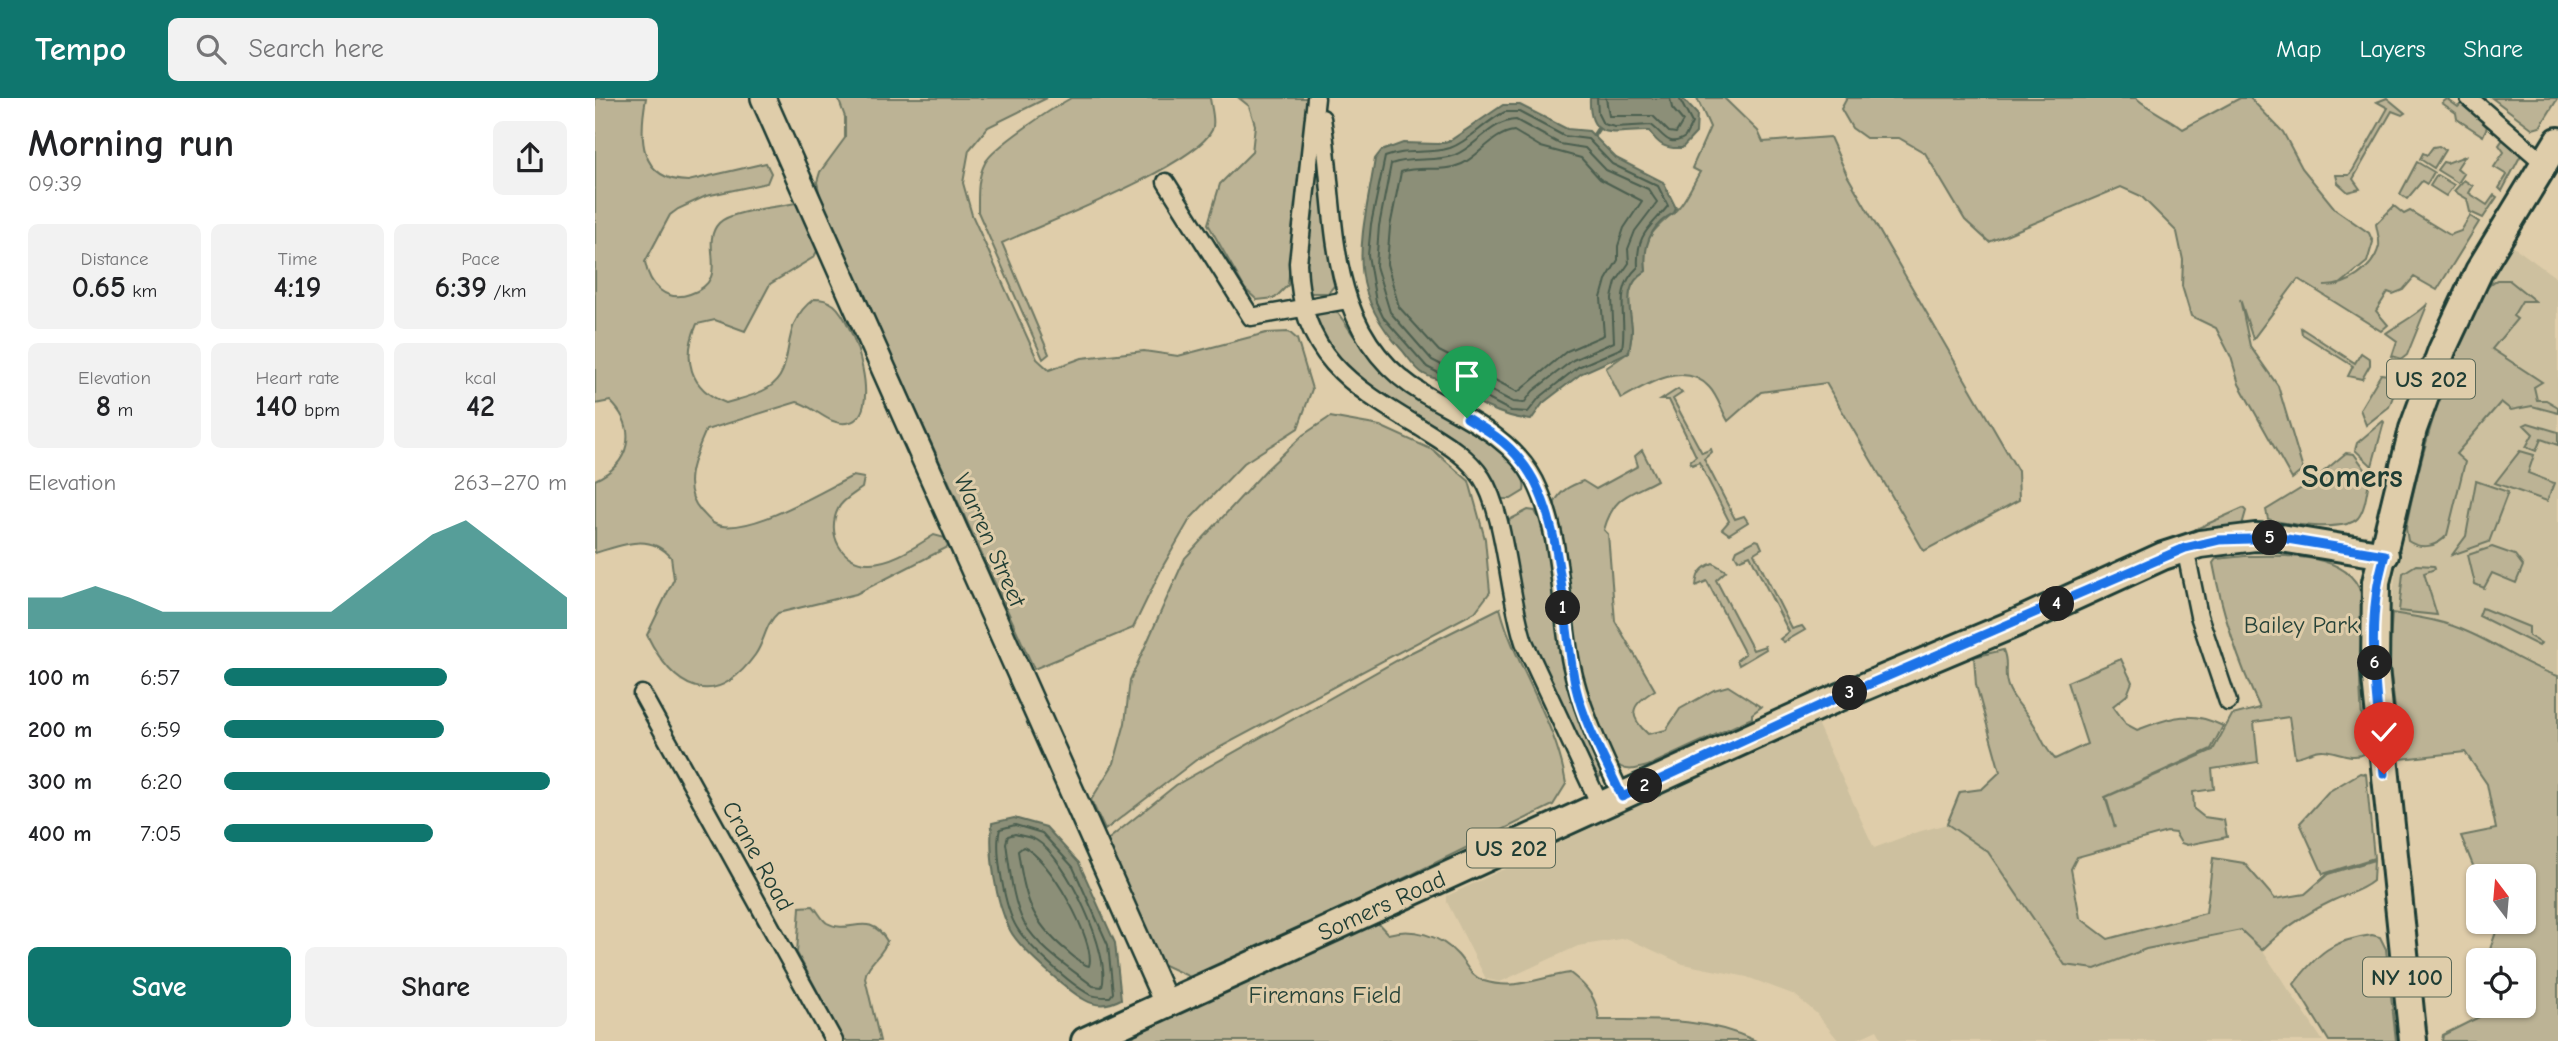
<!DOCTYPE html>
<meta charset="utf-8">
<style>
:root{--surface:#fff;--page:#f2f2f2;--text:#202124;--muted:#757577;--accent:#0f766e}
body{margin:0;font-family:"Comic Neue",sans-serif;background:var(--page);color:var(--text);height:100vh;display:flex;flex-direction:column;font-size:26px;white-space:nowrap}
*{box-sizing:border-box;margin:0}
p{font-size:23px;color:var(--muted)}
.icon{flex:none;width:38px;height:38px;fill:none;stroke:currentColor;stroke-width:2;stroke-linecap:round;stroke-linejoin:round}
.map{position:relative;flex:1;overflow:hidden}
.details{display:flex;flex-direction:column;background:var(--surface);width:595px}
.details>*{flex:none}
.needle{width:46px;rotate:344deg}
.buttons{position:absolute;left:1871px;top:766px;display:grid;gap:14px}
.buttons a{display:grid;place-items:center;width:70px;height:70px;border-radius:10px;background:var(--surface);box-shadow:0 2px 5px #0004;font-size:35px}
.pin{position:absolute;display:grid;place-items:center;width:60px;height:60px;color:#fff;margin:-72px -30px;border-radius:50% 50% 50% 0;rotate:-45deg;box-shadow:0 0 7px #0007}
.pin .icon{rotate:45deg}
.km{position:absolute;width:35px;height:35px;margin:-18px;border-radius:50%;background:#222;color:#fff;font-size:19px;line-height:35px;text-align:center}
.round{display:grid;place-items:center;flex:none;width:74px;height:74px;border-radius:10px;background:var(--page)}
.head{display:flex;align-items:center;justify-content:space-between;height:119px;padding:0 28px}
h1{font-size:38px;font-weight:700;line-height:52px}
.stats{display:grid;grid-template-columns:repeat(3,1fr);gap:10px;height:119px;padding:7px 28px}
.stats div{display:grid;align-content:center;border-radius:10px;background:var(--page);text-align:center}
.stats b{font-size:30px;font-weight:700}
.stats small{font-size:19px;font-weight:400}
.stats p{font-size:19px}
.chart{height:196px;padding:14px 28px}
.chart p{display:flex;justify-content:space-between}
.chart svg{width:100%;height:126px;margin-top:7px;fill:var(--accent);opacity:.7}
.action{display:flex;gap:14px;margin-top:auto;padding:14px 28px}
.action a{flex:1;height:80px;border-radius:10px;background:var(--accent);color:#fff;font-size:28px;font-weight:700;line-height:80px;text-align:center}
.action a+a{background:var(--page);color:var(--text)}
ul{padding:0 28px;list-style:none;font-size:23px}
li{display:grid;grid-template-columns:112px 84px 1fr;align-items:center;height:52px}
li i{height:18px;border-radius:9px;background:var(--accent)}
header{display:flex;align-items:center;gap:42px;box-sizing:border-box;height:98px;padding:0 35px;background:var(--accent);color:#fff}
header strong{font-size:33px}
nav{display:flex;gap:38px;margin-inline-start:auto;font-size:24px}
.search{width:490px;height:63px;background:var(--page);display:flex;align-items:center;gap:18px;box-sizing:border-box;padding:0 24px;border-radius:10px;color:var(--muted);font-size:26px}
main{display:flex;flex:1;min-height:0}
.map>svg:first-child{display:block}
.built{fill:#cdc09f}
.green{fill:#bcb395;stroke:#6e7864;stroke-width:2}
.water{fill:#8c8f78;stroke:#606e5d;stroke-width:2}
.lines{fill:none;stroke-linecap:round;stroke-linejoin:round}
.shore{stroke:#4b5e4f;stroke-width:2}
.stream{stroke:#606e5d;stroke-width:4.5}
.street-casing{stroke:#1f3d34;stroke-width:21}
.secondary-casing{stroke:#1f3d34;stroke-width:28}
.primary-casing{stroke:#1f3d34;stroke-width:32}
.street{stroke:#dfcdaa;stroke-width:16}
.secondary{stroke:#dfcdaa;stroke-width:23}
.primary{stroke:#dfcdaa;stroke-width:26}
.route-casing{stroke:#fff;stroke-width:14}
.route{stroke:#1a73e8;stroke-width:9}
.labels{text-anchor:middle;dominant-baseline:central;stroke-width:6;stroke-linejoin:round;paint-order:stroke}
.shield{fill:#dfcdaa;stroke:#596857;stroke-width:2}
.shield-label{font-size:23px;font-weight:bold;fill:#1f3d34}
.street-label{font-size:24px;fill:#1f3d34;stroke:#dfcdaa}
.park-label{font-size:24px;fill:#274339;stroke:#dfcdaa}
.district-label{font-size:32px;font-weight:bold;fill:#1f3d34;stroke:#dfcdaa}
</style>
<header>
<strong>Tempo</strong>
<div class="search"><svg class="icon" aria-label="search" viewBox="0 0 24 24"><circle cx="10" cy="10" r="6"/><path d="M15 15l6 6"/></svg>Search here</div>
<nav><a>Map</a><a>Layers</a><a>Share</a></nav>
</header>
<main>
<section class="details">
<div class="head"><div><h1>Morning run</h1><p>09:39</p></div><a class="round"><svg class="icon" aria-label="share" viewBox="0 0 24 24"><path d="M12 15V3M7 8l5-5 5 5M5 13v7h14v-7"/></svg></a></div>
<div class="stats">
<div><p>Distance</p><b>0.65<small> km</small></b></div>
<div><p>Time</p><b>4:19</b></div>
<div><p>Pace</p><b>6:39<small> /km</small></b></div>
</div>
<div class="stats">
<div><p>Elevation</p><b>8<small> m</small></b></div>
<div><p>Heart rate</p><b>140<small> bpm</small></b></div>
<div><p>kcal</p><b>42</b></div>
</div>
<div class="chart"><p><span>Elevation</span>263–270 m</p>
<svg viewBox="0 0 160 44" preserveAspectRatio="none"><path d="M0 44V33L10 33L20 29L30 33L40 38L50 38L60 38L70 38L80 38L90 38L100 29L110 20L120 11L130 6L140 15L150 24L160 33V44z"/></svg>
</div>
<ul>
<li><b>100 m</b>6:57<i style="width:65%"></i></li>
<li><b>200 m</b>6:59<i style="width:64%"></i></li>
<li><b>300 m</b>6:20<i style="width:95%"></i></li>
<li><b>400 m</b>7:05<i style="width:61%"></i></li>
</ul>
<div class="action"><a>Save</a><a>Share</a></div>
</section>
<div class="map">
<svg width="1963" height="943" viewBox="0 0 1963 943">
<rect width="100%" height="100%" fill="#dfcdaa"/>
<filter id="ink" filterUnits="userSpaceOnUse"><feTurbulence type="fractalNoise" baseFrequency=".0143" numOctaves="2"/><feDisplacementMap in="SourceGraphic" scale="14" xChannelSelector="R" yChannelSelector="G"/><feConvolveMatrix kernelMatrix="1 2 1 2 8 2 1 2 1" color-interpolation-filters="sRGB"/></filter>
<g filter="url(#ink)">
<path class="built" d="M1912,144L1963,181V578L1886,541L1796,518L1802,462L1831,328L1871,221Z
M1221,623L1279,750L1319,735L1352,726L1359,728L1393,754L1470,867L1500,871L1551,851L1646,832L1667,852L1728,943H1288L1282,932L1258,943H1244L1221,915L1200,897L1152,879L1088,866L1031,840L983,848L905,884L891,881L852,804V798Z"/>
<path class="green" d="M0,0H51C44,38 43,82 93,83L171,65L176,75L172,85L111,98L83,111L75,117L50,164C52,174 56,185 65,192C74,199 84,200 95,196C138,181 103,147 124,125C135,113 183,109 201,105L210,110L224,149L219,159L175,186L150,233L120,222L102,226C87,260 94,291 131,305C145,301 160,298 173,290C204,271 181,228 219,201C227,201 232,202 239,207C259,223 291,321 251,325C233,327 219,308 202,304L111,332C100,358 84,389 106,413C109,416 114,422 118,425C149,442 228,392 258,378L269,380L267,390C259,396 247,402 243,411C231,435 246,466 275,465C298,465 321,448 339,437L350,440L353,449L261,496L183,515C170,526 170,543 160,557C118,615 78,590 52,537L79,481L76,459C54,434 28,447 0,455V382C35,366 44,331 15,303L0,306Z
M243,0H452L393,29L374,52L368,85L377,117L442,261L454,272L487,260L549,253L583,258L671,235L694,234L702,241L717,291L703,330L649,365L595,421L568,468L538,530L439,571L226,103L222,84L225,74L250,40V19Z
M476,0H615C616,9 621,24 617,32C600,68 448,126 407,145L454,256L448,261L383,114C383,98 382,80 390,65C398,49 458,10 476,0Z
M644,0H713L693,187L680,200L662,202L650,191L613,126L625,86L657,54L660,27L654,8Z
M1102,0H1129L1163,33L1168,44L1235,39L1252,77L1423,373L1424,402L1329,453L1231,285L1166,294L1133,323C1127,313 1122,297 1114,289C1089,262 1050,287 1026,301L1011,270L1034,254C1035,247 1037,238 1037,231C1035,208 1027,188 1051,173C1047,143 1055,134 1077,116C1089,107 1097,87 1105,74L1097,70L1115,29Z
M1252,0H1541C1556,13 1573,19 1588,31L1645,0H1655L1688,34L1707,70L1741,112L1774,135L1778,144L1772,164L1744,187L1729,188C1751,189 1778,172 1784,148C1785,142 1782,133 1781,126L1799,108L1809,116L1815,113L1855,137L1866,133L1875,118L1884,124L1842,192L1819,179L1808,192L1798,196L1793,194L1781,213L1793,227L1786,233L1703,181L1658,241L1645,201L1655,248L1683,288L1708,372L1697,381L1644,286L1636,259L1621,230L1596,218L1587,188L1588,162L1582,134L1546,98L1526,89L1394,144L1370,122L1330,55L1304,40H1271L1257,30L1246,11Z
M1792,0L1810,15L1807,17L1797,13L1758,81L1765,91L1753,94L1743,85L1741,77H1754L1758,72L1793,10L1782,4Z
M1897,0H1963L1945,29L1938,31Z
M1852,1L1863,9L1868,4L1892,29L1888,38L1862,21L1861,15L1847,5Z
M1909,40L1927,55L1907,93L1904,90L1912,77L1899,69L1909,54L1904,47Z
M1844,48L1850,52L1839,70L1825,61L1828,55L1832,57L1838,49Z
M1870,58L1862,70L1869,76L1863,85L1842,72L1848,64L1852,65Z
M1822,64L1839,74L1832,86L1827,83L1812,101L1805,96Z
M723,68L727,70L741,186L733,195H716C704,179 714,87 723,68Z
M1842,77L1859,87L1851,98L1835,88Z
M1869,82L1878,88L1874,95L1892,107L1899,97L1902,99L1888,120L1875,114L1872,101L1859,93Z
M1902,182H1914L1940,203H1927L1918,218L1922,221L1897,251L1947,284L1939,289L1942,302H1951L1963,309V315L1937,308L1916,312L1906,304L1861,356L1870,364L1852,437C1842,449 1826,452 1813,443L1811,431C1817,389 1867,196 1902,182Z
M1833,205L1812,257L1807,261L1797,258L1802,243L1791,235C1802,227 1826,215 1833,205Z
M739,210C755,230 770,259 790,274C819,296 938,354 929,393L916,401H906C897,385 888,365 874,352C828,311 735,285 720,219L726,212Z
M1706,230L1760,265L1766,255L1775,261V267L1767,281L1753,278L1758,268L1707,236Z
M1786,276L1793,277L1803,285L1794,309L1771,327L1765,311Z
M1083,291L1087,295L1078,301L1107,355L1116,351L1117,354L1109,361L1140,421L1149,418L1153,424L1134,436L1127,431L1134,423L1104,364L1097,367L1095,363L1101,358L1074,302H1066Z
M735,319L785,328L838,352L874,383L890,441L895,494L880,514L601,662L510,732L496,702L519,665L530,625L535,582L590,460L671,372L708,337Z
M1788,323L1789,324L1777,368L1760,352L1762,345Z
M1933,325L1963,334V347L1946,341L1941,353L1931,349L1938,336L1929,327Z
M1047,352L1062,382C1033,398 1019,397 1009,432L1013,436L1020,523L1060,592C1037,606 1031,616 1053,636L1071,632L1085,611L1119,592L1133,588L1166,609L1157,616V620L1053,668C1044,670 1035,674 1026,669C991,650 960,446 960,404C966,392 975,388 988,383L1001,391L1043,368L1040,358Z
M1925,353L1939,357L1933,375L1959,385L1952,403L1900,385Z
M1751,355L1759,356L1775,378C1772,391 1771,410 1763,420C1751,434 1689,427 1673,421L1671,412L1715,385Z
M1881,383L1913,394L1894,444L1857,457L1871,438Z
M1648,410L1651,413L1647,427L1603,434L1601,431Z
M933,412L940,413L949,430L976,596L1007,675L1004,680L980,638L936,542L927,518L912,427L914,422Z
M1161,442L1164,443L1167,450L1159,455L1197,531L1207,528L1210,532L1189,544L1185,541L1194,534L1155,457L1143,462L1140,457L1142,452Z
M1897,449L1920,457L1928,468L1921,485L1897,475L1889,490L1880,486L1873,457Z
M1650,458C1690,458 1761,452 1768,504C1771,525 1765,543 1765,564C1764,594 1768,625 1769,656C1756,662 1742,653 1728,652C1719,651 1710,658 1700,659L1694,619L1659,624L1663,664L1617,671L1619,691L1598,694L1599,711L1609,719L1629,722L1632,739L1592,747L1586,745L1580,735L1572,734L1482,759L1476,771L1485,820L1513,841L1611,815L1618,760L1649,765L1680,801L1710,796L1733,776L1779,762L1778,783C1766,793 1752,796 1739,802C1711,815 1689,830 1667,852L1646,832L1551,851L1500,871L1470,867L1393,754L1352,726L1365,694L1387,691L1405,674L1381,587L1379,559L1408,552C1413,563 1410,567 1411,579C1412,598 1431,612 1440,628C1448,642 1448,648 1460,661L1492,646L1472,584L1526,561L1537,584L1532,597L1518,608L1531,626L1542,632C1575,620 1594,611 1628,628L1616,651L1510,699L1520,730L1511,699L1618,652L1637,617L1665,610C1644,566 1627,513 1618,465L1621,461Z
M1118,465L1131,473L1121,482L1158,552L1170,548L1171,551L1144,567L1142,562L1150,556L1112,483L1101,488C1102,475 1106,470 1118,465Z
M1821,467L1839,468L1840,471L1829,475L1842,517L1804,513L1808,475Z
M905,510C921,571 962,624 971,686L958,707L630,868L597,880L567,866L510,744L581,687L817,554Z
M1887,510L1934,529V538L1946,545L1944,548L1884,518Z
M1797,515C1824,519 1850,523 1875,535C1905,548 1931,568 1963,578V943H1847L1848,937L1884,919L1887,908H1928V863H1891L1902,831L1899,824H1928V779L1883,780L1866,738L1901,731L1892,686L1870,654L1806,661L1794,560Z
M1765,675L1771,676L1779,760L1728,776L1705,725L1733,694Z
M218,808C223,813 227,822 232,825C255,838 273,811 292,843C288,858 272,864 270,880L285,943H249L202,855L205,809Z
M781,823L793,836C817,829 845,837 863,857C872,867 875,878 889,883C920,893 945,879 975,875C992,888 1002,900 1004,922C1058,922 1111,919 1161,943H538L539,935Z
M1777,837L1785,839L1791,851L1801,943H1734L1699,886C1723,855 1737,842 1777,837Z"/>
<path class="water" d="M995,0H1087L1102,16L1101,35L1087,50C1070,51 1064,47 1054,33C1023,32 993,47 995,0Z
M908,7H925L972,31L994,33L1021,60L1068,84L1081,110L1079,115C1055,127 1048,148 1051,173C1027,187 1035,208 1037,231C1037,238 1035,247 1034,254L987,275L948,305L936,322C904,319 875,301 848,284C842,280 835,280 829,276C821,272 813,259 807,252C747,189 768,138 780,61L786,53L808,45L843,46L856,42Z
M419,720L451,729L484,765L520,845L526,901C515,907 502,909 490,902C472,892 424,850 415,832C400,802 394,758 397,725Z"/>
<g class="lines">
<path class="shore" d="M1002,0L1003,16L1008,26L1020,29L1056,27C1068,35 1073,51 1090,39L1097,25L1084,0
M1011,0L1014,18H1058L1074,34L1081,35L1088,23L1077,10L1075,0
M910,14H924L969,38L993,41L1017,66L1063,88L1073,108C1055,130 1041,135 1043,169C1017,193 1033,219 1027,250L983,269L944,300L933,314L916,313L832,269L788,219L781,204L773,157L776,126L790,59C811,50 833,57 855,50C875,43 890,23 910,14Z
M921,22L965,46L990,50L1011,72L1053,91L1062,104L1040,133L1033,151L1034,165L1021,184L1017,200L1019,244L978,262L938,293L929,305L918,304L837,262L795,214L781,168L784,128L796,66C817,58 839,65 860,57C882,48 896,23 921,22Z
M919,33L946,49L986,60L1005,81L1047,103L1029,130L1023,148V162L1011,182L1006,200L1009,237L972,253L923,294L844,253L804,209L792,166L795,129L806,74C824,67 847,75 867,66C884,58 899,35 919,33Z
M420,727L447,735L478,769L513,847L518,895L515,899C508,899 499,899 494,896C475,886 433,848 422,830C410,811 399,753 405,731Z
M420,736C426,738 436,739 441,742C471,759 517,857 507,889L498,888C475,870 444,851 429,825C417,802 415,771 411,745L413,738Z
M428,749C453,757 502,845 494,868C486,866 479,859 472,853C435,823 430,799 423,753Z"/>
<path class="stream" d="M999,37L1003,31"/>
<g class="street-casing">
<path id="street" d="M721,0L703,165C706,257 753,286 826,330C848,344 872,357 887,380C911,417 913,497 929,544L1006,709
M1874,0L1949,65
M727,20C743,121 727,236 829,296C870,320 917,339 940,383C968,439 964,505 976,565C986,613 1007,654 1027,699
M571,84L656,219L752,202
M1590,450L1604,518L1633,604
M47,596L239,943"/>
</g>
<g class="secondary-casing">
<path id="secondary" d="M168,0L572,907"/>
</g>
<g class="primary-casing">
<g id="primary">
<path id="s1" d="M490,943L1226,607L1421,525L1568,458L1605,446L1660,439L1686,440L1790,457"/>
<path d="M1818,943L1780,571L1781,484L1818,331L1847,252L1884,173L1963,43"/>
</g>
</g>
<use href="#street" class="street"/>
<use href="#secondary" class="secondary"/>
<use href="#primary" class="primary"/>
</g>
</g>
<g class="lines" filter="url(#ink)">
<g class="route-casing">
<path id="route" d="M872,320C892,332 912,344 926,363C970,416 966,522 981,590C990,628 1011,663 1027,699L1226,607L1590,450L1624,442L1686,440L1790,457C1768,527 1783,604 1789,676"/>
</g>
<use href="#route" class="route"/>
</g>
<g class="labels">
<g class="shield">
<rect x="1792" y="261.5" width="88" height="39" rx="5"/>
<rect x="872" y="730.5" width="88" height="39" rx="5"/>
<rect x="1768" y="859.5" width="88" height="39" rx="5"/>
</g>
<g class="shield-label">
<text x="1836" y="281">US 202</text>
<text x="916" y="750">US 202</text>
<text x="1812" y="879">NY 100</text>
</g>
<g class="street-label">
<text transform="translate(395 442) rotate(66)">Warren Street</text>
<text transform="translate(163 758) rotate(61)">Crane Road</text>
<text stroke="none"><textPath href="#s1" startOffset="326">Somers Road</textPath></text>
</g>
<g class="park-label">
<text x="1706" y="527">Bailey Park</text>
<text x="730" y="897">Firemans Field</text>
</g>
<g class="district-label">
<text x="1757" y="378">Somers</text>
</g>
</g>
</svg>
<div class="buttons">
<a><svg class="needle" viewBox="-14 -14 28 28"><path d="M0-13l5 13h-10z" fill="#e53935"/><path d="M0 13l5-13h-10z" fill="#757577"/></svg></a>
<a><svg class="icon" aria-label="locate" viewBox="0 0 24 24"><circle cx="12" cy="12" r="6"/><path d="M12 2v4M12 18v4M2 12h4M18 12h4"/></svg></a>
</div>
<div class="pin" style="left:872px;top:320px;background:#1e9e55"><svg class="icon" aria-label="arrive" viewBox="0 0 24 24"><path d="M6 21V4h12l-3 4 3 4H6"/></svg></div>
<div class="pin" style="left:1789px;top:676px;background:#d93025"><svg class="icon" aria-label="check" viewBox="0 0 24 24"><path d="M5 12l5 5 9-10"/></svg></div>
<b class="km" style="left:968px;top:510px">1</b>
<b class="km" style="left:1050px;top:688px">2</b>
<b class="km" style="left:1255px;top:595px">3</b>
<b class="km" style="left:1462px;top:506px">4</b>
<b class="km" style="left:1675px;top:440px">5</b>
<b class="km" style="left:1780px;top:565px">6</b>
</div>
</main>
